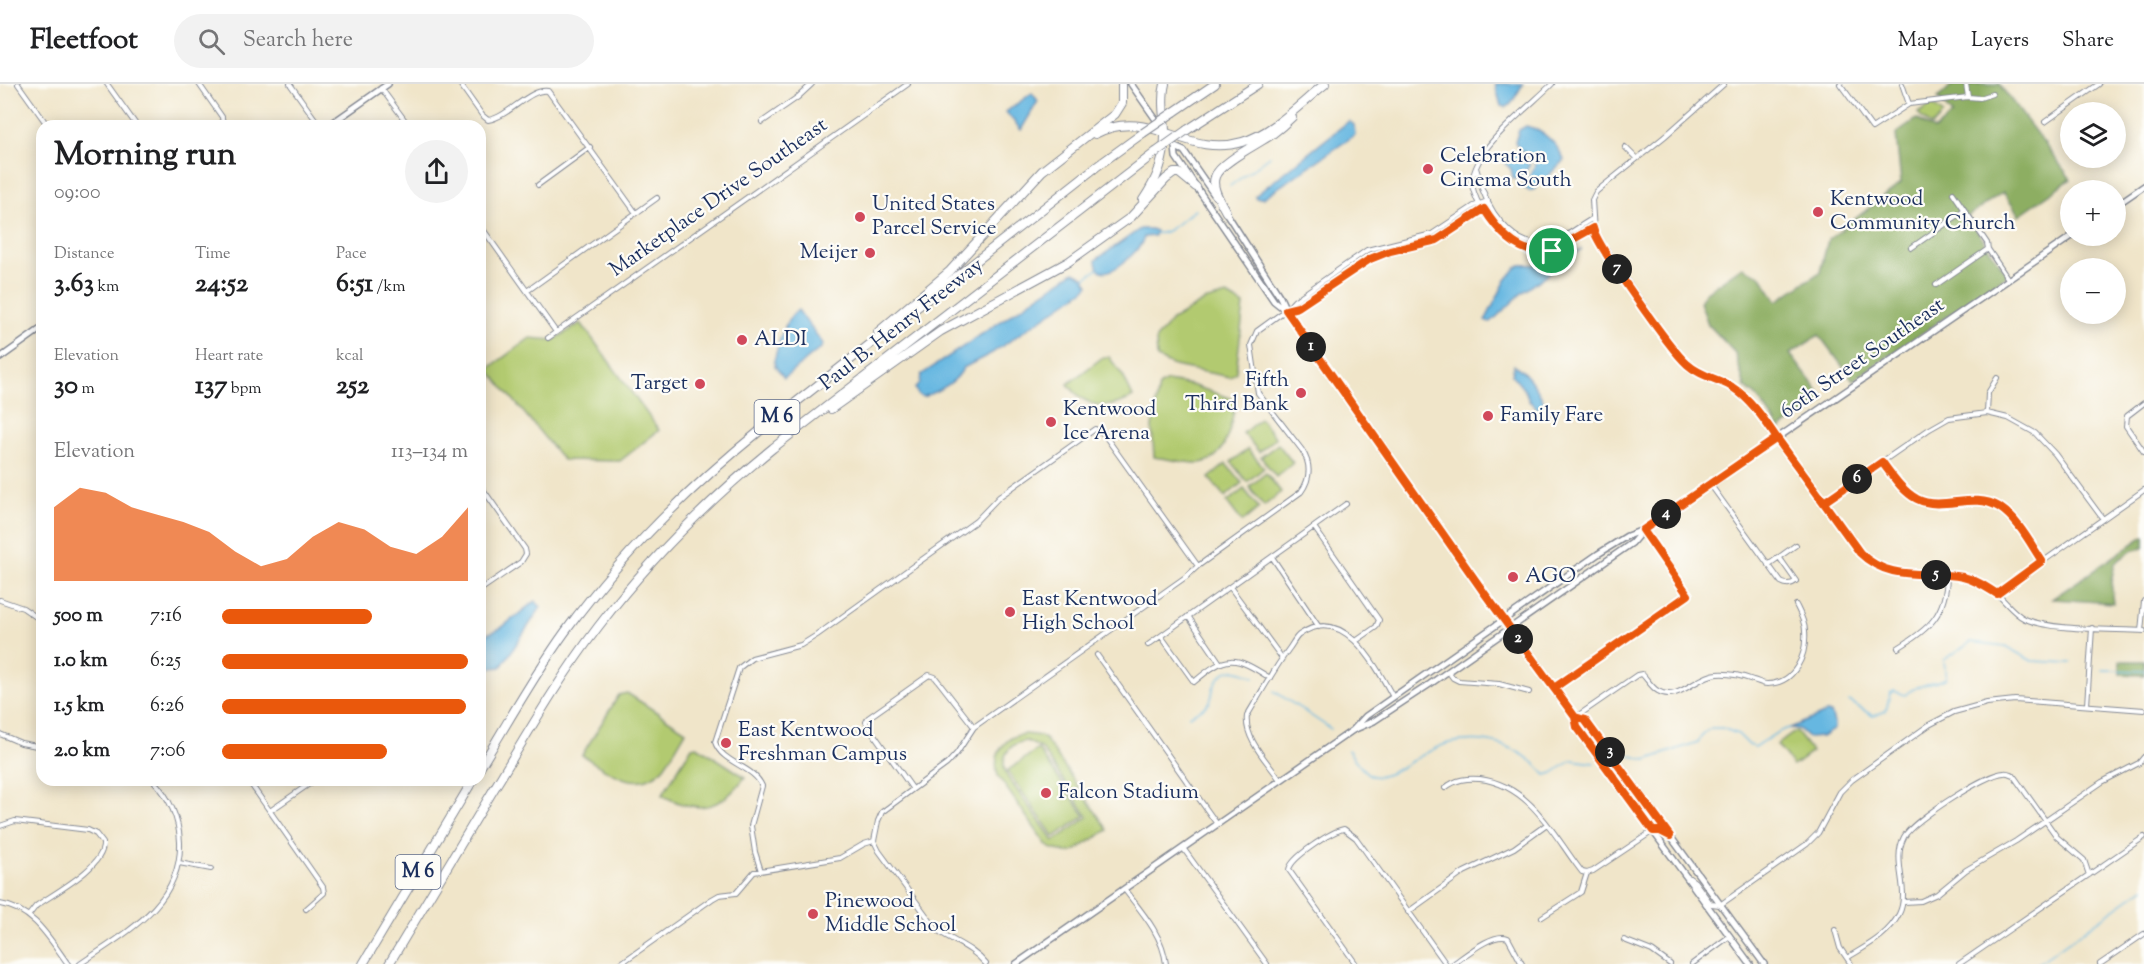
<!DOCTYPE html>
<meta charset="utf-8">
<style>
:root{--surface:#fff;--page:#f2f2f2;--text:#202124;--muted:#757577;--line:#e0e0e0;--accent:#ea580c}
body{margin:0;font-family:"Sorts Mill Goudy",serif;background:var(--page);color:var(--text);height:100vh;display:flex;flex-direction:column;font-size:22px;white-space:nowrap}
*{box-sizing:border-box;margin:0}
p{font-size:20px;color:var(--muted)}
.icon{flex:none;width:33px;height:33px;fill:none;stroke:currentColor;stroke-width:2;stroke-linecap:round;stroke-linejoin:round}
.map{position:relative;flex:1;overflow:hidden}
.sheet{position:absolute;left:36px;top:36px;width:450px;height:666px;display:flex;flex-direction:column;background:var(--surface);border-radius:18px;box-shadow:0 3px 15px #0003}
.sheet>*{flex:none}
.tools{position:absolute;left:2060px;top:18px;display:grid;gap:12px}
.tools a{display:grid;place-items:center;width:66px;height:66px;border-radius:50%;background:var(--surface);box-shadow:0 3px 15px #0003;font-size:30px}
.pin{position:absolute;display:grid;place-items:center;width:51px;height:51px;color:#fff;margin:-26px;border:3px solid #fff;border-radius:50%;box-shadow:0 2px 6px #0007}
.km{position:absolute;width:30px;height:30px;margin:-15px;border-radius:50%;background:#222;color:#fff;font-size:16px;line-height:30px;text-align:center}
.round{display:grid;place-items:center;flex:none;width:63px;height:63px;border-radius:32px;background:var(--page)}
.summary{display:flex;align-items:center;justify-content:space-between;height:102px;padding:0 18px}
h1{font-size:33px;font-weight:700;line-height:45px}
.figures{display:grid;grid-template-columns:repeat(3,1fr);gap:9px;height:102px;padding:6px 18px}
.figures div{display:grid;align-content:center}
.figures b{font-size:26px;font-weight:700}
.figures small{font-size:16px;font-weight:400}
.figures p{font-size:16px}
.chart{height:168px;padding:12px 18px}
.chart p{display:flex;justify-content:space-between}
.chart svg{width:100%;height:108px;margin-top:6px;fill:var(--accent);opacity:.7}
ul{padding:0 18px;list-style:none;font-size:20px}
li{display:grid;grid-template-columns:96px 72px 1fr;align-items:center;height:45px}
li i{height:15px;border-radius:8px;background:var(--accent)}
header{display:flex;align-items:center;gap:36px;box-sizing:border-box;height:84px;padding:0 30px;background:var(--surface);border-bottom:2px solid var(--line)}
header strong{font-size:28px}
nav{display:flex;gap:33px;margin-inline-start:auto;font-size:21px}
.search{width:420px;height:54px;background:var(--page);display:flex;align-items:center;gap:15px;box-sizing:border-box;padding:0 21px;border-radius:33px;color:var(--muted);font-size:22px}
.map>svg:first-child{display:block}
.green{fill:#b2ca6f;stroke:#667c66;stroke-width:1.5;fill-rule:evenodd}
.forest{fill:#8dae62;stroke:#546e60;stroke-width:1.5}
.water{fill:#66b7e1;stroke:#4073a0;stroke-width:1.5}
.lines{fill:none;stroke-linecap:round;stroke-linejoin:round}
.stream{stroke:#66b7e1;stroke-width:1.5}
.minor-casing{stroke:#868a94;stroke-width:6}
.tertiary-casing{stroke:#868a94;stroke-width:8}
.secondary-casing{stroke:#868a94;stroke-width:8}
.motorway-casing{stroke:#868a94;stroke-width:10}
.minor{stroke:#fff;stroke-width:4}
.tertiary{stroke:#fff;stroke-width:5}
.secondary{stroke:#fff;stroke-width:5}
.motorway{stroke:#fff;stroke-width:8}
.motorway-bridge-casing{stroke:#868a94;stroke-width:10;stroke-linecap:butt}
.motorway-bridge{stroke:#fff;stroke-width:8}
.route-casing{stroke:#fff;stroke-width:12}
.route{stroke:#ea580c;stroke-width:8}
.poi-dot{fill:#d1495b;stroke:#fdfcf7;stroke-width:2}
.labels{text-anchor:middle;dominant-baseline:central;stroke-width:4.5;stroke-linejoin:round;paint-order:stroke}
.shield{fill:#fdfcf7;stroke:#5f6c8c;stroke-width:1.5}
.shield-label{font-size:20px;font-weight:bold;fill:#1b2f5e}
.poi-label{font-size:21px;fill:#1b2f5e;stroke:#fdfcf7;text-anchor:start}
.street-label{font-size:21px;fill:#1b2f5e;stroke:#fdfcf7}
</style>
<header>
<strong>Fleetfoot</strong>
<div class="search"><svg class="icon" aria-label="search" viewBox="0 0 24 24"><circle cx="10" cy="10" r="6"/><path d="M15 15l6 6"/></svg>Search here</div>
<nav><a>Map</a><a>Layers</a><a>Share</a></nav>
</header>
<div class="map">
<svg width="2144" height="880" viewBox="0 0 2144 880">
<rect width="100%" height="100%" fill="#fdfcf7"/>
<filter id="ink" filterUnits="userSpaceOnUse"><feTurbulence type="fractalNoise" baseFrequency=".0167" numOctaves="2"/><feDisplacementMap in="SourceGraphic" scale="12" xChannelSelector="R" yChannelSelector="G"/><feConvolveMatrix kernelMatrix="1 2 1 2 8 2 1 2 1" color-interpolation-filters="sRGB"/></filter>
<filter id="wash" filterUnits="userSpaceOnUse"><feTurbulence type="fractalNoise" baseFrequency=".008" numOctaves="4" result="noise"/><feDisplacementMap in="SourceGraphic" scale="24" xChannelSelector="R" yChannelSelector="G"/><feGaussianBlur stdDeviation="1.35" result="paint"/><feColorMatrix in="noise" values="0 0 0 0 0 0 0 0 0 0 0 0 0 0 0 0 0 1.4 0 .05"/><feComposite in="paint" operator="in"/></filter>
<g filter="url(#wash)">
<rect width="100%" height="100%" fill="#f0e5c9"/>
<path class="green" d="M1932,20L1943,30L1932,42L1922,34L1918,29Z
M1227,211L1244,221L1236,288L1230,293L1174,282L1157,274L1156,255L1172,236L1204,217Z
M581,239L659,346L620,377L563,376L488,285L530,254L554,256Z
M1103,273H1109L1123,292L1133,313C1108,327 1086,325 1068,300Z
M1167,297L1191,301L1236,316C1231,338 1228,379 1197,379C1183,379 1168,375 1154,373L1152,343L1159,302Z
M1260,335L1276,354L1259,368L1243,349Z
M1278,360L1293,379L1276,393L1261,373Z
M1248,365L1264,384L1247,398L1231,378Z
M1226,380L1242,399L1225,413L1209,394Z
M1266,389L1281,408L1264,422L1249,403Z
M1244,405L1259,424L1242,438L1227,418Z
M627,609L686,647C679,659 672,672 664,683C639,713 605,686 582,671L619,611Z
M1796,647L1812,668L1793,682L1777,661Z
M1026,650L1041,652L1046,656L1108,746L1073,768L1066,769L1050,764L1045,759L998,692C992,671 1004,651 1026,650ZM1027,657L1042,665L1088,733L1054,757L1009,695C998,678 1006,659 1027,657Z
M697,662L745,693C721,726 697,731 662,711L692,663Z
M1038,665L1085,732L1054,753L1007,687Z"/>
<path class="forest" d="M1953,0H1999L2071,95L2019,131L2003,108L1967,133L2008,191L1853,296L1819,251L1790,270L1825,316L1780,345L1757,313L1745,303L1735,269L1708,240L1700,218L1705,209L1742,183L1760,191L1777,217L1820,188L1828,156L1901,99L1896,50L1917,35L1934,46L1952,31L1938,14Z
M2144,452V464L2133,466L2115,479L2111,498L2114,519L2052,515Z
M2120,577H2144V591L2120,590Z"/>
<path class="water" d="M1495,0H1523L1511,20L1506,23L1501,22Z
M1032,9L1038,17L1021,46L1006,28Z
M1349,37L1354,41L1355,51L1263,114H1256L1255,112Z
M1526,42C1543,46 1558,60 1564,76L1535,105L1529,107L1523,103L1535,82L1533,74L1519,65L1515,58L1519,46Z
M1516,69L1530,81L1519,95L1513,94L1511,85L1505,79Z
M1140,145H1151L1156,147L1154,152L1144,153C1141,168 1097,207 1096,176Z
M1582,165L1522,209L1491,238L1485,237L1506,196L1516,184L1521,181L1552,180Z
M1074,188L1084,193L1089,201L1084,206L992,269L963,284C957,299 937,307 923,313L918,311L915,304L920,299L921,291Z
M798,226L823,260L822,263L784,294L775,282L774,277C779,260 783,236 798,226Z
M1514,281C1528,289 1543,312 1547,327H1541L1529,317L1526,308L1512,291Z
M535,517L541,523L501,583L491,584L480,570V553L501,544Z
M1826,629H1831L1834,639V645L1822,653L1809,654L1799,645L1790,644Z"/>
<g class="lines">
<path class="stream" d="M1230,102L1270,72
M1155,149C1169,152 1183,133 1195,126
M1085,194L1098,185
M2103,586L2144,587
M1274,607L1331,645
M1849,617L1873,632L1886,627L1890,609L1894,607L1905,611C1916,600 1933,601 1946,594L1944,576L1971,558L2005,562L2032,577L2071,579
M1189,632C1196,628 1204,625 1209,619C1212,615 1212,610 1213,605C1222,582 1235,583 1254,593
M1348,666C1354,674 1363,689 1373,692C1385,695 1402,683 1412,677C1423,671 1437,662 1449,659C1487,651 1521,662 1546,691L1553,689L1572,676L1594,679
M1618,668L1646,676L1698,658L1704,649L1711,644H1722L1738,650L1749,661L1755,663C1767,656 1777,646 1790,644
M2037,880L2144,804"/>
</g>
</g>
<g filter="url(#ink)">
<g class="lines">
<g class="minor-casing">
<path id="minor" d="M18,0L48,42
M107,0L137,42
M199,0L222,33L223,42
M290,0L320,42
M460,0L482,31L488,36C509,33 529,4 548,7L636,129
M1552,0C1534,18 1487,56 1479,77C1476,83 1472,92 1472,99C1475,128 1513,169 1544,168C1561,168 1578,152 1593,144
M1724,0L1664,53L1603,102L1596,108L1592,116L1594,148L1664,252L1676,269L1696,288L1729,302L1754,323L1860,469C1894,501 1925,484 1965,494C1977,497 1988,502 1997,510C2006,518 2014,530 2025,535C2053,547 2112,545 2144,547
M1840,0L1872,44L1909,20L1968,13L1980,14L1992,10
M1902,0L1909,20
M1966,0L1968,13
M381,4L409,42
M762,38L798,13L812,0
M2045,38L2099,0
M1625,63L1636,74
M1476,84C1479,92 1480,100 1483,107C1493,134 1519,168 1551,158C1566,154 1579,142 1592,135
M538,101L590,63
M1953,109L1987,159L1988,165L2008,195
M480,141L556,248
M1911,164L1964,127
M1936,201L1988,165
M527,207L657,114
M1286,226L1298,223L1375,172L1427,159L1445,151L1484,125L1488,117
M548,254L908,0
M2144,319L2127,332L2126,342L2144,368
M1987,329L1988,309L1997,294
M1882,378C1892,391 1902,407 1917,415C1943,428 1973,407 1999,423C2018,435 2030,459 2042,477
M1710,400L1781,498C1786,501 1791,501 1796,497L1779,473
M480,401L525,465L526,470L521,478L480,506
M1824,418L1928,346L1949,334L1987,329L2008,334L2035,349L2055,370L2103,435
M1314,443L1379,536L1376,543L1356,557
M1272,473L1319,543
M1768,481L1796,461
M1230,503L1282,574
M1997,510L2144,406
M0,516L23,524L42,537
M1188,532L1220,579
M2141,547L2144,517
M1161,552L1194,598C1227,570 1234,571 1270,594
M1148,561L1346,420
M1898,564C1929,545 1946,531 1947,492
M1097,571L1217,740
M1448,587L1453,594L1459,597L1499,600L1529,608
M1554,604L1688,511L1643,446
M2087,621L2092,544
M1576,633L1637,591L1642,590C1647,595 1652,604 1658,607C1677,619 1698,591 1717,590C1729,589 1742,592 1753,596C1758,597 1762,600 1767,600C1795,600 1807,571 1805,547C1805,538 1800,529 1796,521
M0,650L21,659L42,663
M248,696L323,803L324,809L306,825
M1280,696C1268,678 1244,655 1247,632C1260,610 1273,587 1288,566C1292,561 1295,554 1299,551C1344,519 1376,582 1393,613
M912,704L868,642L866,638L868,634L929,591L935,593L974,643
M1445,704C1456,695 1467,694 1480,695C1528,701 1551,746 1576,780L1582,788L1587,789
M270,727L315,696
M0,742L15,737L88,746L96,750L103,759C105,783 54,809 36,822L29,831
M874,757L878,737L882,728L947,680L957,669L974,643L1187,492L1198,482L1301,408C1311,394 1311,380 1302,366L1258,309L1251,261L1257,247L1286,226L1294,217L1367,166L1432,150L1474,122L1488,117
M874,757L879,767L937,846C954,858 972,863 986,880
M1183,764L1267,880
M179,779L211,785
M761,787L755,768L751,742L762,702C753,681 722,680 715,658L739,584L752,574L801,561L817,551L976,437L999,413L1095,345L1103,349L1198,482
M1587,789L1593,787L1653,747H1660L1668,751
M1688,793L1695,798L1711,820L1720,821L1807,760L1818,749L1840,708L1852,696L1929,641L1954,628L1987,619L2015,616L2144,626
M1124,805C1141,827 1163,851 1166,880
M1904,818L1921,817L1937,810L1966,786L2016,757L2102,698L2139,679L2144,673
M0,820C34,825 49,854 68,880
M1408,828L1464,788L1514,764L1547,740
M1542,833L1581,808L1587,789
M1835,846L1840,864L1851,880
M1624,856L1652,867L1670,880
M1847,874C1866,862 1889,851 1899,830C1911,806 1891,778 1904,753C1912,737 1987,689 2004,689C2007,688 2010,690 2013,691L2057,753L2084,776L2089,791
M80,880C125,849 182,820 180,758C179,734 169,713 153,696
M620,880L712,815L719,811L736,809L754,788L840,774L864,760L874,757
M1356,880L1289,786C1290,774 1332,747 1344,745L1356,754L1446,880
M1453,880C1466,871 1493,848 1508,854L1522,880
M1692,880L1730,852
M1959,880L2144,753
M2100,880L2144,850"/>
</g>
<g class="tertiary-casing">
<path id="tertiary" d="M328,42L388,0
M0,274L42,244"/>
</g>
<g class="secondary-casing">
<path id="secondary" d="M1131,0L1159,40
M1165,48L1175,63L1176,73L1274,217L1284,225
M1175,63L1184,67L1215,112
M2115,122L2144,102
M1225,127L1280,213L1286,226L1485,510L1575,633L1577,643L1750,880
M1575,633L1585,636L1764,880
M1353,646L1366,632L1598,470L1627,452L1643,446L2072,152
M1016,880L1353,646L1374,637L1430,600L1632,459L1642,447"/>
</g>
<g class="motorway-casing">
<path id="motorway" d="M1174,28L1215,0
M1187,46L1258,0
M1095,50C1151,21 1185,75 1242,58C1272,50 1301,19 1325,0
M1143,116C1157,96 1166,72 1165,46C1164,31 1161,15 1165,0
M1226,128C1221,118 1211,104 1215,93C1219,79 1258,60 1271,51C1279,45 1286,39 1292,33
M878,248L950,187L1042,87L1115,30L1122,19V0
M831,325L941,247L1068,178L1131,133L1166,95L1174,89H1179L1196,103
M480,684C508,638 534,591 565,548C621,471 688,405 762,345L1096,83L1143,49
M363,880L473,696
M389,880C425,820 461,760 497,700C529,647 560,593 598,543C649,476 708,417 773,364L1156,68"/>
</g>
<use href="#minor" class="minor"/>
<use href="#tertiary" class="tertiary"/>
<use href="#secondary" class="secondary"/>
<use href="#motorway" class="motorway"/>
<g class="motorway-bridge-casing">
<path id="motorway-bridge" d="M1143,49L1174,28
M1156,68L1187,46"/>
</g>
<use href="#motorway-bridge" class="motorway-bridge"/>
</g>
</g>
<g class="lines" filter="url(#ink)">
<g class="route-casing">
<path id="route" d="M1552,167C1521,174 1499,149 1484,125L1437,156L1390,167L1370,175L1298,223L1286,226L1485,510L1575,633L1577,643L1653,747H1660L1670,752L1585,636L1575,633L1554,604L1688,511L1643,446L1777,354L1860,469C1891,499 1925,486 1963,493C1976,496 1986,503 1997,510L2042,477C2030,459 2018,435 1999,423C1973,407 1943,428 1917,415C1902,407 1892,391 1882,378L1824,418L1783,363C1768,342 1754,317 1732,303C1717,294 1701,293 1687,280C1671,266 1597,162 1593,144L1552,167"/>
</g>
<use href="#route" class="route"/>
</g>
<g class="poi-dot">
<circle cx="1428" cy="85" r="6"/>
<circle cx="1818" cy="128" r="6"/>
<circle cx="860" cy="133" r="6"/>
<circle cx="870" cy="169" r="6"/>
<circle cx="742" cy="256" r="6"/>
<circle cx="700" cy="300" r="6"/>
<circle cx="1301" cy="309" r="6"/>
<circle cx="1488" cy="332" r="6"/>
<circle cx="1051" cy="338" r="6"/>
<circle cx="1513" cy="493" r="6"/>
<circle cx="1010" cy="528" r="6"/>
<circle cx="726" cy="659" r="6"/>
<circle cx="1046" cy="709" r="6"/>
<circle cx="813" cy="830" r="6"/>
</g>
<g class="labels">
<g class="shield">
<rect x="754.5" y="316" width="45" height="34" rx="4.5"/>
<rect x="395.5" y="771" width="45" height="34" rx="4.5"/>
</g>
<g class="shield-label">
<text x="777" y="333">M 6</text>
<text x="418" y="788">M 6</text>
</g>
<g class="poi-label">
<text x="1440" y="73">Celebration<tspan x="1440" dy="24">Cinema South</tspan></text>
<text x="1830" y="116">Kentwood<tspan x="1830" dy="24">Community Church</tspan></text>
<text x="872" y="121">United States<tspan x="872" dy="24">Parcel Service</tspan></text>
<text x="858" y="169" text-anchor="end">Meijer</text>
<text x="754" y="256">ALDI</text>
<text x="1289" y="297" text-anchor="end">Fifth<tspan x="1289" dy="24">Third Bank</tspan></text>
<text x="688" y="300" text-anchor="end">Target</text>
<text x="1063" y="326">Kentwood<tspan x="1063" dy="24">Ice Arena</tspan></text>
<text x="1500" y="332">Family Fare</text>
<text x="1525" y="493">AGO</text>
<text x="1022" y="516">East Kentwood<tspan x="1022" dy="24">High School</tspan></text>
<text x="738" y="647">East Kentwood<tspan x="738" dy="24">Freshman Campus</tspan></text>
<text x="1058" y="709">Falcon Stadium</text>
<text x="825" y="818">Pinewood<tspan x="825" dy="24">Middle School</tspan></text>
</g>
<g class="street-label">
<text transform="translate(719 114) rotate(-35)">Marketplace Drive Southeast</text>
<text transform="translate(902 241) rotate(-38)">Paul B. Henry Freeway</text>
<text transform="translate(1863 275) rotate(-35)">60th Street Southeast</text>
</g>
</g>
</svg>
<div class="tools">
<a><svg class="icon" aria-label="layers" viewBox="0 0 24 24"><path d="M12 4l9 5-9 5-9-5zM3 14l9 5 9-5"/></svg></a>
<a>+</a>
<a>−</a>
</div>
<div class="pin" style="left:1552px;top:167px;background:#1e9e55"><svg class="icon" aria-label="arrive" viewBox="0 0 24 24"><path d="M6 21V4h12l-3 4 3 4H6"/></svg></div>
<b class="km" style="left:1311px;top:263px">1</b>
<b class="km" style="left:1518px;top:555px">2</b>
<b class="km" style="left:1610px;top:668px">3</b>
<b class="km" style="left:1666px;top:430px">4</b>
<b class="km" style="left:1936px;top:491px">5</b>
<b class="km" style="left:1857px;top:395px">6</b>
<b class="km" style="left:1617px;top:185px">7</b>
<section class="sheet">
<div class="summary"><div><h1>Morning run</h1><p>09:00</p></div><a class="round"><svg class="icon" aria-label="share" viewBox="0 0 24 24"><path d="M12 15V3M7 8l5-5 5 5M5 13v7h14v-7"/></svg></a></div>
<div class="figures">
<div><p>Distance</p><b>3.63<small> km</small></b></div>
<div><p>Time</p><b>24:52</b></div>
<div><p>Pace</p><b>6:51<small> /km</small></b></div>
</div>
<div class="figures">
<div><p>Elevation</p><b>30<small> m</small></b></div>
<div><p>Heart rate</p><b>137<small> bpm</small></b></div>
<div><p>kcal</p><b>252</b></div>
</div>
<div class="chart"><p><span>Elevation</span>113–134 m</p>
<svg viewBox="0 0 160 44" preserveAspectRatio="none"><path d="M0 44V14L10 6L20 8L30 14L40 17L50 20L60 24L70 32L80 38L90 35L100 26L110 20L120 23L130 30L140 33L150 26L160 14V44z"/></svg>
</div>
<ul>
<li><b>500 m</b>7:16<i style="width:61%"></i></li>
<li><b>1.0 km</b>6:25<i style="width:100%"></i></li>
<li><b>1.5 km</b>6:26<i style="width:99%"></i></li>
<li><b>2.0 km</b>7:06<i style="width:67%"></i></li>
</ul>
</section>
</div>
